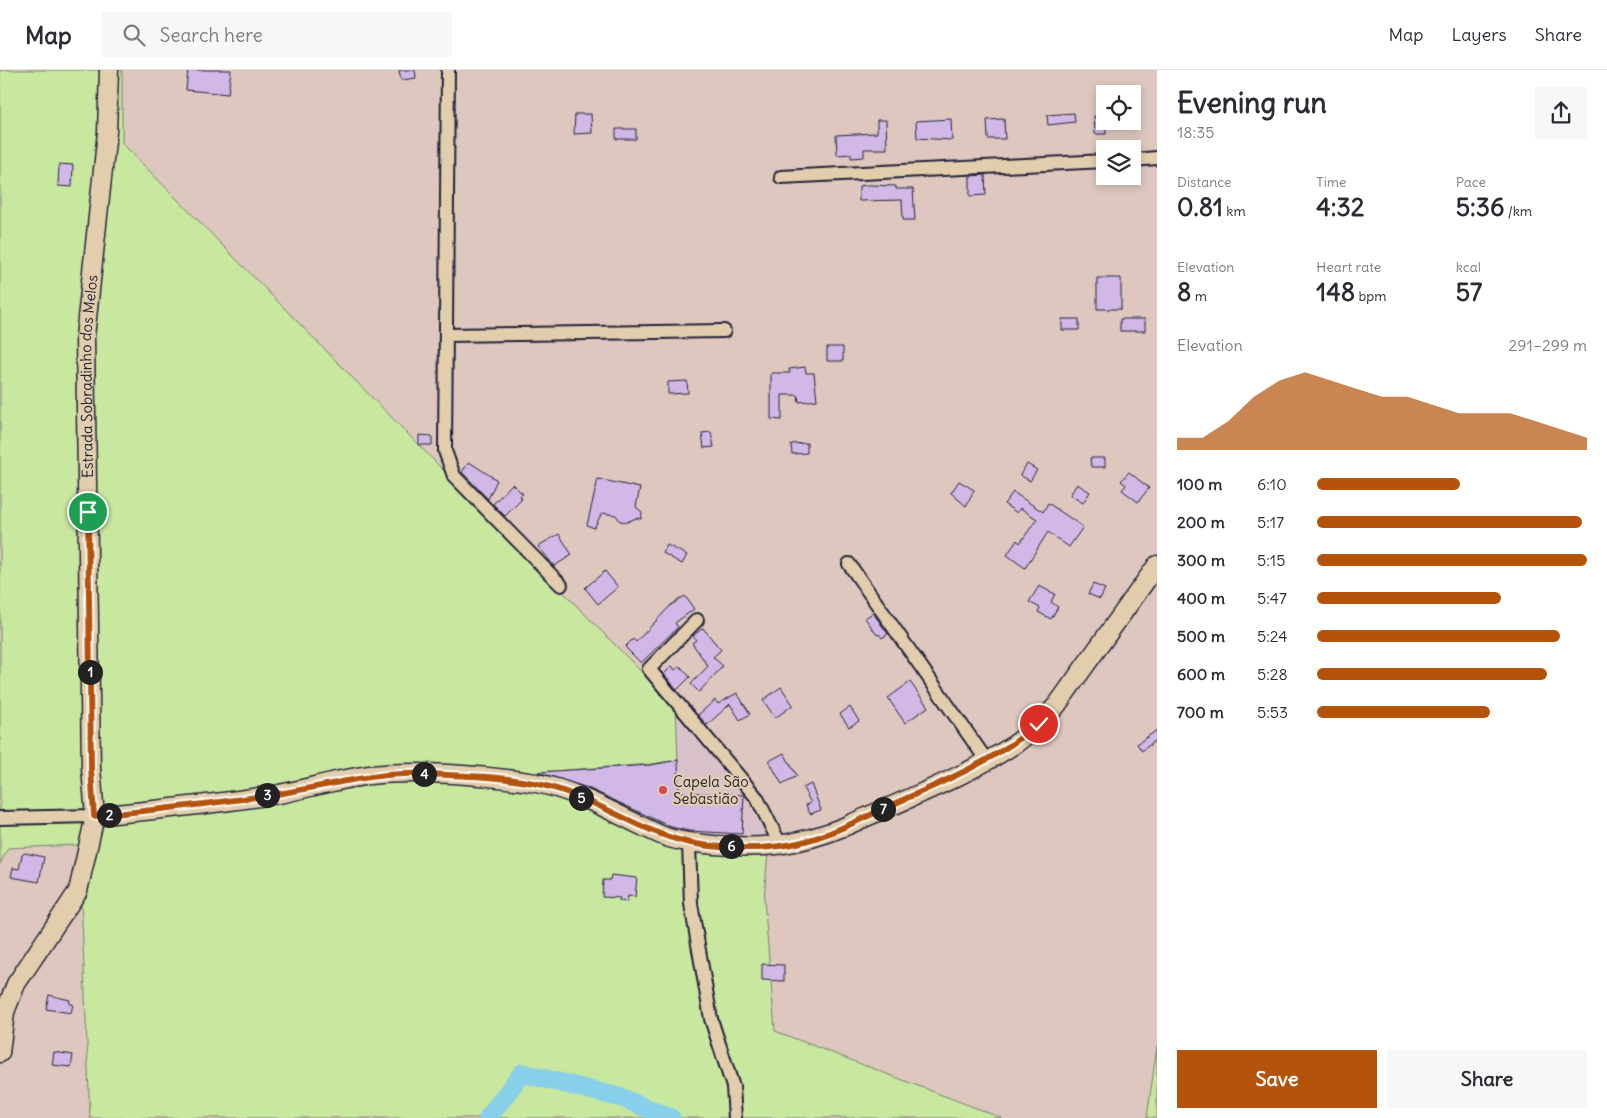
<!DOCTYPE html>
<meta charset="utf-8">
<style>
:root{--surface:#fff;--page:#f7f7f7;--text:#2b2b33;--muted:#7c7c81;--line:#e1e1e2;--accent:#b45309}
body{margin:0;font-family:Delius,sans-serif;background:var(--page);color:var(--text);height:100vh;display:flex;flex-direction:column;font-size:19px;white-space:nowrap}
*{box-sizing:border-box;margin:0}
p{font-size:16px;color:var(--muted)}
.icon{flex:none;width:28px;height:28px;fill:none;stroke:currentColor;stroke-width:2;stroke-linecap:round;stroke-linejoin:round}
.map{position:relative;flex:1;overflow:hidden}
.side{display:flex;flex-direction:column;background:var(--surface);width:450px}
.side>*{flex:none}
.buttons{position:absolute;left:1096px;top:15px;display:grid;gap:10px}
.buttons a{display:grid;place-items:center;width:45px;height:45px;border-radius:0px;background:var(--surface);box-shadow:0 2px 8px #0003;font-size:25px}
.pin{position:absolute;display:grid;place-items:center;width:42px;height:42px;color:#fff;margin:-21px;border:2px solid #fff;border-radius:50%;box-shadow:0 1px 5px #0007}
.km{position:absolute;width:25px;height:25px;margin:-12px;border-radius:50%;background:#222;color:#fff;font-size:14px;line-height:25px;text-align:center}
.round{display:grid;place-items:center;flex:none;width:52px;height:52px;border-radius:0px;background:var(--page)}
.head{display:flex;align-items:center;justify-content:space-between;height:85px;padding:0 20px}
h1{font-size:28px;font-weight:800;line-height:38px}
.figures{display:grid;grid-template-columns:repeat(3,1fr);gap:8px;height:85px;padding:5px 20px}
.figures div{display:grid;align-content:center}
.figures b{font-size:25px;font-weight:800}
.figures small{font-size:14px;font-weight:400}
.figures p{font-size:14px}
.chart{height:140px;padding:10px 20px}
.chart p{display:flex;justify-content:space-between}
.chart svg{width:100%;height:90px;margin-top:5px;fill:var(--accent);opacity:.7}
.button{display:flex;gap:10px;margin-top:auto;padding:10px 20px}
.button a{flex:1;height:58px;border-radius:0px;background:var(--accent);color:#fff;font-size:20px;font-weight:800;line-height:58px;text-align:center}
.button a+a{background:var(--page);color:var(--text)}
ul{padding:0 20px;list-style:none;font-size:16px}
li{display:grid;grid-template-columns:80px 60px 1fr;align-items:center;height:38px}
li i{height:12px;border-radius:6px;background:var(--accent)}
header{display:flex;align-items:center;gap:30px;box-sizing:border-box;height:70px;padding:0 25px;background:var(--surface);border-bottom:1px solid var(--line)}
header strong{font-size:24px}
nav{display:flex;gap:28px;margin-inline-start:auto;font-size:18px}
.search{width:350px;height:45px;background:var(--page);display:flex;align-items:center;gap:12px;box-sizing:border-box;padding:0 18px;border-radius:0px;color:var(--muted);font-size:19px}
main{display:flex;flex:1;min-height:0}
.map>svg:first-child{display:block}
.built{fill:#d9c2ca}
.green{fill:#c8e79f;stroke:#75846d}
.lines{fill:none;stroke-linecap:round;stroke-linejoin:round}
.river{stroke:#88cfea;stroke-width:19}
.building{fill:#d1b8e7;stroke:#22223b}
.street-casing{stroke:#22223b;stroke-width:16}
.secondary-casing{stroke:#22223b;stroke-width:21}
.street{stroke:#e2cead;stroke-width:12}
.secondary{stroke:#e2cead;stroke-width:18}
.route-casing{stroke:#fff;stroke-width:10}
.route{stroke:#b45309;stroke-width:6}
.poi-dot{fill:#d1495b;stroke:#e2cead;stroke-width:2}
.labels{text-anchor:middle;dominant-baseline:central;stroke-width:4;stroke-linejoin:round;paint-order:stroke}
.street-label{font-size:15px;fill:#22223b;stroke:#e2cead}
.poi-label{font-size:15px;fill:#22223b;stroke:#e2cead;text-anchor:start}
</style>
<header>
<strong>Map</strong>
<div class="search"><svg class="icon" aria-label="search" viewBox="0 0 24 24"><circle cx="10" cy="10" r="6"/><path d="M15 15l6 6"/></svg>Search here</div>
<nav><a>Map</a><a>Layers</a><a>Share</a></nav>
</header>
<main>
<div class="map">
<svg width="1157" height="1048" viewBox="0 0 1157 1048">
<rect width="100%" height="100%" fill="#ddc7be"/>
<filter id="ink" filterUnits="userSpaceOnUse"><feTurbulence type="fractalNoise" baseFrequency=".02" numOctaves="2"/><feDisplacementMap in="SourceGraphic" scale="10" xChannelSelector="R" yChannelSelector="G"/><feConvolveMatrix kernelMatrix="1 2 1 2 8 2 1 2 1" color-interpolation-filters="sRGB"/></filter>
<g filter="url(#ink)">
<path class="built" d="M676,637L721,687L769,769L679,765Z"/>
<path class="green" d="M0,0H122V73L676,637L678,690L651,694L540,702L642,745L679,765L769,769L764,829L775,961L1002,1048H90L79,775L8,778L0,794Z
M1157,976V1048H1147Z"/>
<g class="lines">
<path class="river" d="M488,1048L522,1003L622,1028L671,1048"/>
</g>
<path class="building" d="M188,0H231L228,24L186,20Z
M399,0H415L416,8L401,10Z
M1074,43L1075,52L1048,55L1047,45Z
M575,44H591L592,63L574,64Z
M1105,45L1106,64H1095L1094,46Z
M951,49L952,70L917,68L916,51Z
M1004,49L1005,69H988L987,50Z
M877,50H886L887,79H864V87L851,88V84L837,85L836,65L877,63Z
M616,59H636V69H616Z
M59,94L73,95L72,117L58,116Z
M985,105L986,125L970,126V106Z
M869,115L896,116V119H913L915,150H903L902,130L859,131V116Z
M1097,208H1121V239H1097Z
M1062,249H1079V260H1062Z
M1120,249H1145V261H1120Z
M827,277H843V291H827Z
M805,297L806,303H814L817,330L799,332L798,325H782V350L771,349V303H790L789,299Z
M687,311L688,323L668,324V312Z
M711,362L714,377L704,378L702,363Z
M419,365L432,366V375H419Z
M807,373V383L792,384L791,374Z
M1090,388H1105V397H1091Z
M469,392L497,410L488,429L462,402Z
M1027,394L1037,400L1030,411L1020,405Z
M1129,402L1149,418L1138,432L1122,420L1126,415L1121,411Z
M598,409L640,418L636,437L642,442L641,449L636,448L627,452L620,451L616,445L602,443L594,458L587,455Z
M959,411L974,420L966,436L951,423Z
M512,414L523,424L520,426L522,429L505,446L493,434Z
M1077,414L1090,422L1083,433L1070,425Z
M1013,422L1043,442L1048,433L1083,457L1069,477L1048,462L1025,498L1007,485L1017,470L1020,473L1037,449L1020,438L1017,443L1004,434Z
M559,464L572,485L554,496L538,476Z
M667,475L687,485L682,494L663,483Z
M605,501L618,517L598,534L585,518Z
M1093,514L1105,519L1100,529L1088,524Z
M1039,516L1055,524L1051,532L1058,537L1051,549L1038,542L1040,538L1029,532Z
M685,526L694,539L675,553L678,557L641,593L625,577L633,569L636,572L671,535Z
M873,543L888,564L882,568L879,564L877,565L865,548Z
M703,558L721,580L713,587L723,596L699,622L691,614L708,596L692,573L696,570L693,566Z
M672,596L675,600L680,596L690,607L677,620L664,604Z
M910,612L928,637L905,653L888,628Z
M781,617L793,635L775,648L763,630Z
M737,623L750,644L740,650L730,634L707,655L698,645L715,630L718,634Z
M850,637L859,651L849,657L840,644Z
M1157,660V669L1142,681L1137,674Z
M784,683L797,706L782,714L769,691Z
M678,690L679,722L744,725L742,764L689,761L671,757L588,718L538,702L651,695Z
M811,714L821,740L810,744L806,735L811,733L803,718Z
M25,783L44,787L39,812L11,807L13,798L19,799L22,785Z
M611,805L637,808L635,827L628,826L627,832L619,831L620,828L602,827L603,810H610Z
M762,894L784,895V911L762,910Z
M49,925L70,930L69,934H73L71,943L46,939Z
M54,982L73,985L71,997L52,995Z"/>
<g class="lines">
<g class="street-casing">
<path id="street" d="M448,0L445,381L454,406L561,515
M1132,90L1157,88
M781,107L1105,91
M446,265L724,261
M849,494L987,691
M697,550L649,599L757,728L781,776
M0,748L95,746
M689,773L691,834L711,949L733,1017L735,1048"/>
</g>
<g class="secondary-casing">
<g id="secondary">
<path d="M95,746C156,740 218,734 279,724C309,718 339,709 370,705C420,700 486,705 536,713C580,721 620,747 661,765C677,772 696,773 714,775C765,779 797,776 846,756C901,731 961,709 1012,676C1029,665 1043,650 1057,635L1157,495"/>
<path id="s1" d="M0,983L5,942L16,914L78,821L95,746L91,698L85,267L107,62L109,0"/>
</g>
</g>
<use href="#street" class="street"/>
<use href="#secondary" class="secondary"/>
</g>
</g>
<g class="lines" filter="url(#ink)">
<g class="route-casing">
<path id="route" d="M88,442L91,698L94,746C155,740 217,733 277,724C328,716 372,702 424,704C468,706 515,706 557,719C602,733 641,761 686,772C712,778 753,780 780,776C817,772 853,753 887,737C940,713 993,692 1039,654"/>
</g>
<use href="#route" class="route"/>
</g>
<circle class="poi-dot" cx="663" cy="720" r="5"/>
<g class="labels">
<g class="street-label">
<text stroke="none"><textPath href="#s1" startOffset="700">Estrada Sobradinho dos Melos</textPath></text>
</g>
<g class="poi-label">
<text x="673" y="711">Capela São<tspan x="673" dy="17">Sebastião</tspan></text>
</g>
</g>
</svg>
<div class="buttons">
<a><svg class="icon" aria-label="locate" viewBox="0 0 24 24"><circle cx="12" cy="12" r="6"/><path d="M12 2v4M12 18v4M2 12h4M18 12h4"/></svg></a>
<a><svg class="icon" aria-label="layers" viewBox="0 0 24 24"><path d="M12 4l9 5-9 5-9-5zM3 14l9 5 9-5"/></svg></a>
</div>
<div class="pin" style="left:88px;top:442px;background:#1e9e55"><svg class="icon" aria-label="arrive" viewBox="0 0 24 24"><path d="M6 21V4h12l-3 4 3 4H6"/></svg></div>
<div class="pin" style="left:1039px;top:654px;background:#d93025"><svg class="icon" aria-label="check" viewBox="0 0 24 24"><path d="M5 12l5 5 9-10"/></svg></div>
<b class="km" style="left:90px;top:602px">1</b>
<b class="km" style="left:109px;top:745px">2</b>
<b class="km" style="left:267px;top:725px">3</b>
<b class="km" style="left:424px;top:704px">4</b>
<b class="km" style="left:581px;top:728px">5</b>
<b class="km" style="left:731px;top:776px">6</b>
<b class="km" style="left:883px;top:739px">7</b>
</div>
<section class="side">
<div class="head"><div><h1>Evening run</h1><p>18:35</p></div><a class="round"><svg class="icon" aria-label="share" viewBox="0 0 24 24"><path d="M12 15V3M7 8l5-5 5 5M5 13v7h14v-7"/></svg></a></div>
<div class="figures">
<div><p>Distance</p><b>0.81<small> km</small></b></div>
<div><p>Time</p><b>4:32</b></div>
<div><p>Pace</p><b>5:36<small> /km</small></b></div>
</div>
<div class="figures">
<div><p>Elevation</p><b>8<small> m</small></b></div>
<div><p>Heart rate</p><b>148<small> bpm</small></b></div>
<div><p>kcal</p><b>57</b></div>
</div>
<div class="chart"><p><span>Elevation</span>291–299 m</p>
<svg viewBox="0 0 160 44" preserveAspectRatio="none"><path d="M0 44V38L10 38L20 30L30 18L40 10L50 6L60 10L70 14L80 18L90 18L100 22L110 26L120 26L130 26L140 30L150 34L160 38V44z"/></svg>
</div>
<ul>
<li><b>100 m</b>6:10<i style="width:53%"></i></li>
<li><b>200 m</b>5:17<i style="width:98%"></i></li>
<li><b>300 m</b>5:15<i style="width:100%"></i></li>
<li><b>400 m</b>5:47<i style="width:68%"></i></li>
<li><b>500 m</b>5:24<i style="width:90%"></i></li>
<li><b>600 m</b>5:28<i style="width:85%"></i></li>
<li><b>700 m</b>5:53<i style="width:64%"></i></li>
</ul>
<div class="button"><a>Save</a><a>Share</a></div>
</section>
</main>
